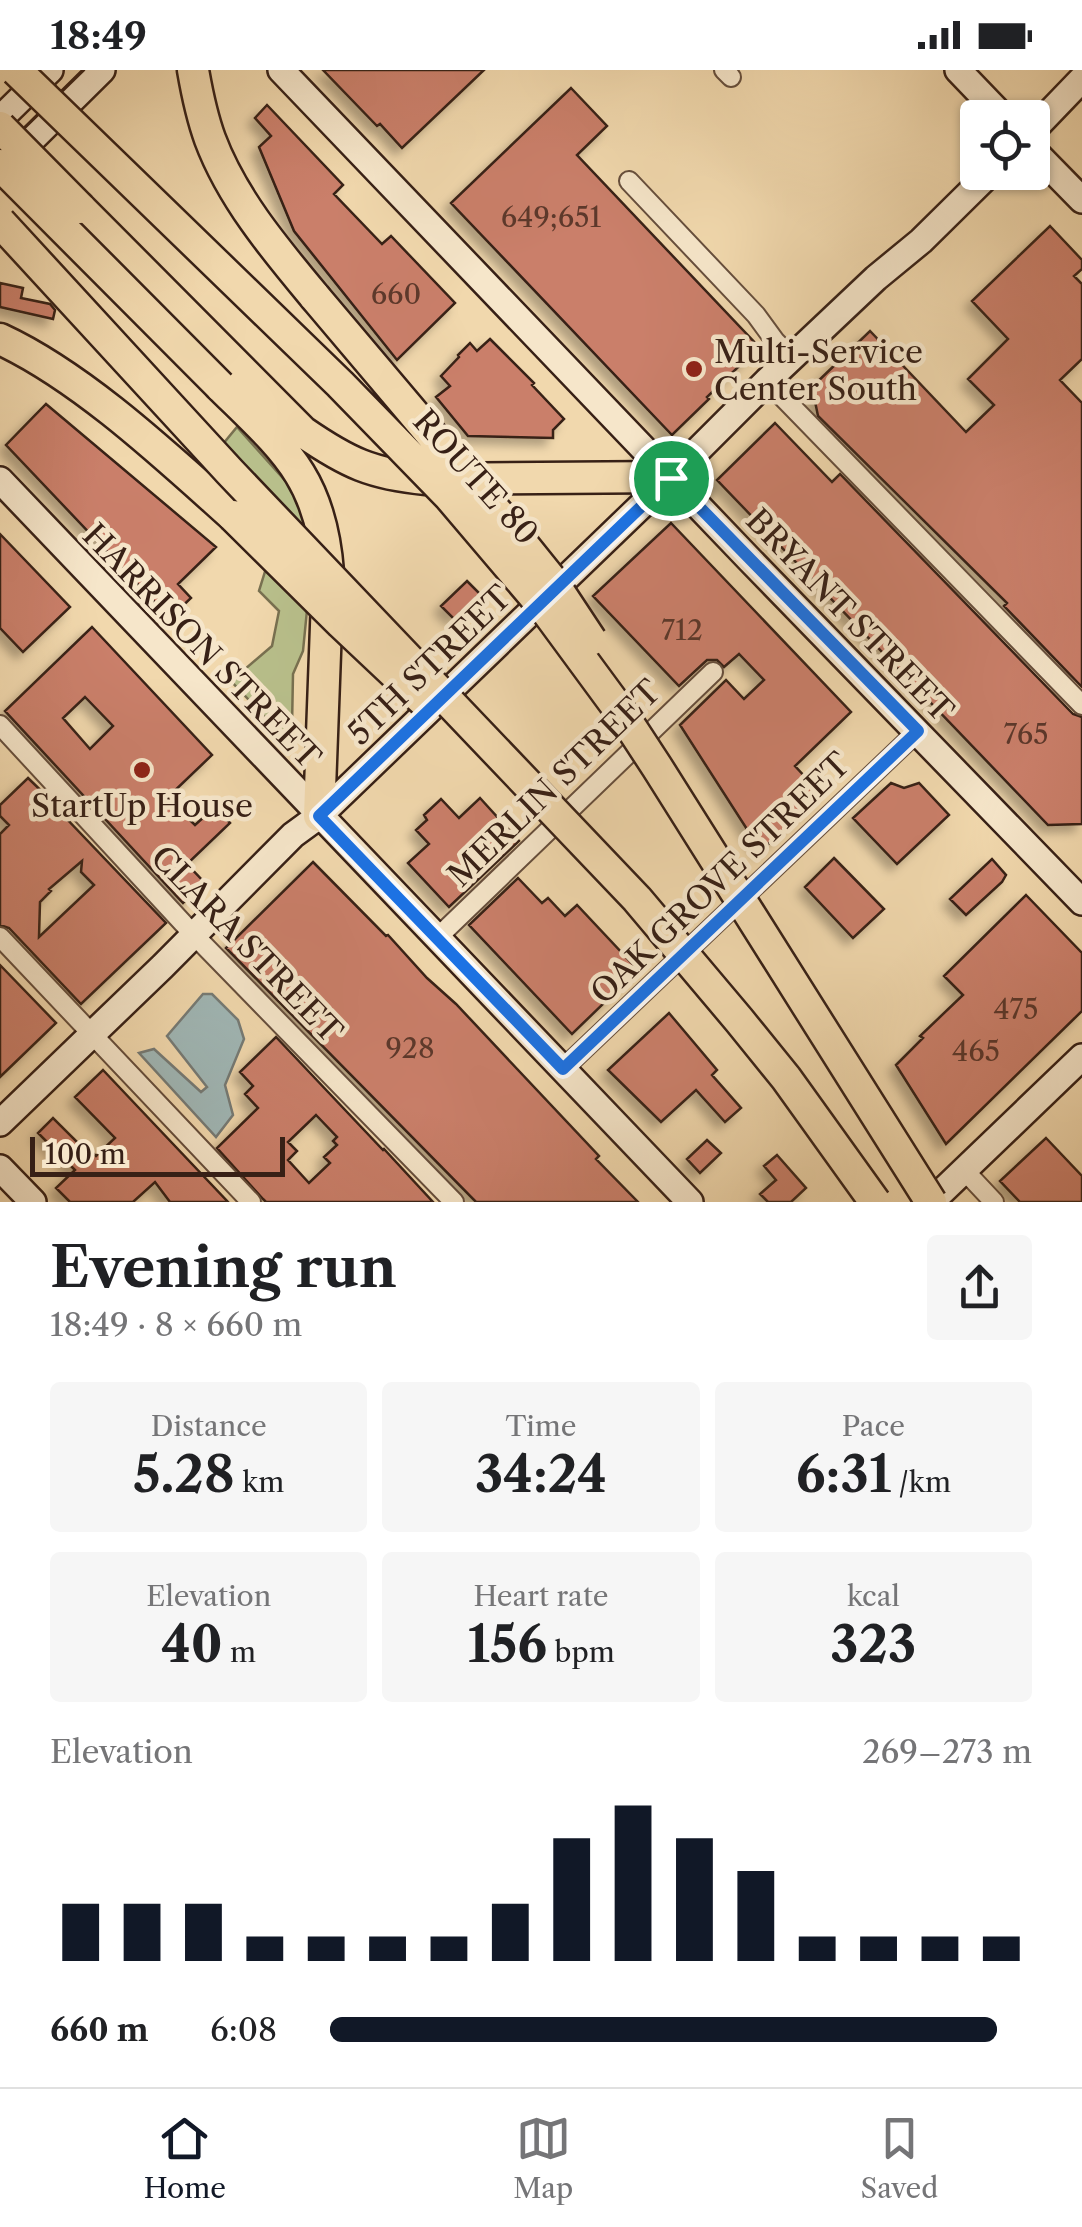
<!DOCTYPE html>
<meta charset="utf-8">
<style>
:root{--surface:#fff;--page:#f6f6f6;--text:#202124;--muted:#757577;--line:#e0e0e0;--accent:#111827}
body{margin:0;font-family:"Libre Caslon Text",serif;background:var(--page);color:var(--text);height:100vh;display:flex;flex-direction:column;font-size:38px;white-space:nowrap}
*{box-sizing:border-box;margin:0}
p{font-size:32px;color:var(--muted)}
.icon{flex:none;width:55px;height:55px;fill:none;stroke:currentColor;stroke-width:2;stroke-linecap:round;stroke-linejoin:round}
.map{position:relative;height:1132px;overflow:hidden}
.panel{display:flex;flex-direction:column;background:var(--surface);flex:1}
.panel>*{flex:none}
.controls{position:absolute;left:960px;top:30px;display:grid;gap:20px}
.controls a{display:grid;place-items:center;width:90px;height:90px;border-radius:10px;background:var(--surface);box-shadow:0 2px 8px #0004;font-size:50px}
.scale{position:absolute;left:30px;bottom:25px;width:255px;box-sizing:border-box;padding-left:10px;border:5px solid #372016;border-top:0;font-size:28px;line-height:35px;white-space:nowrap;color:#372016;-webkit-text-stroke:8px #f6e6ca;paint-order:stroke}
.pin{position:absolute;display:grid;place-items:center;width:85px;height:85px;color:#fff;margin:-42px;border:5px solid #fff;border-radius:50%;box-shadow:0 2px 10px #0007}
.round{display:grid;place-items:center;flex:none;width:105px;height:105px;border-radius:10px;background:var(--page)}
.summary{display:flex;align-items:center;justify-content:space-between;height:170px;padding:0 50px}
h1{font-size:55px;font-weight:800;line-height:75px}
.stats{display:grid;grid-template-columns:repeat(3,1fr);gap:15px;height:170px;padding:10px 50px}
.stats div{display:grid;align-content:center;border-radius:10px;background:var(--page);text-align:center}
.stats b{font-size:50px;font-weight:800}
.stats small{font-size:28px;font-weight:400}
.stats p{font-size:28px}
.chart{height:280px;padding:20px 50px}
.chart p{display:flex;justify-content:space-between}
.chart svg{width:100%;height:180px;margin-top:10px;stroke:var(--accent);stroke-width:6}
ul{padding:0 50px;list-style:none;font-size:32px}
li{display:grid;grid-template-columns:160px 120px 1fr;align-items:center;height:75px}
li i{height:25px;border-radius:12px;background:var(--accent)}
.status{display:flex;justify-content:space-between;align-items:center;height:70px;padding:0 50px;background:var(--surface);direction:ltr}
.status svg{height:28px;fill:currentColor}
.menu{display:flex;justify-content:space-around;align-items:center;height:140px;border-top:2px solid var(--line);background:var(--surface);font-size:28px;color:var(--muted)}
.menu a{display:grid;justify-items:center;gap:5px}
.menu .on{color:var(--accent)}
.map>svg:first-child{display:block}
.green{fill:#b8bf8b;stroke:#787050;stroke-width:2.5}
.water{fill:#a0b7b6;stroke:#767b76;stroke-width:2.5}
.building{fill:#ca7f6b;stroke:#372016;stroke-width:2.5;fill-rule:evenodd;filter:url(#shadow)}
.lines{fill:none;stroke-linecap:round;stroke-linejoin:round}
.street-casing{stroke:#664e3c;stroke-width:22}
.secondary-casing{stroke:#372016;stroke-width:30}
.highway-casing{stroke:#372016;stroke-width:35}
.street{stroke:#f6e6ca;stroke-width:18}
.secondary{stroke:#f6e6ca;stroke-width:25}
.highway{stroke:#f1d8ad;stroke-width:30}
.tram{stroke:#372016;stroke-width:2.5}
.highway-bridge-casing{stroke:#372016;stroke-width:35;stroke-linecap:butt}
.highway-bridge{stroke:#f1d8ad;stroke-width:30}
.route-casing{stroke:#fff;stroke-width:20}
.route{stroke:#1a73e8;stroke-width:12}
.poi-dot{fill:#8f2418;stroke:#f6e6ca;stroke-width:4}
.labels{text-anchor:middle;dominant-baseline:central;stroke-width:9;stroke-linejoin:round;paint-order:stroke}
.number-label{font-size:28px;fill:#5c382b}
.poi-label{font-size:32px;fill:#372016;stroke:#f6e6ca;text-anchor:start}
.street-label{font-size:32px;fill:#372016;stroke:#f6e6ca}
</style>
<div class="status"><b>18:49</b><svg viewBox="0 0 49 12"><path d="M0 12V9h3v3zM5 12V6h3v6zM10 12V3h3v9zM15 12V0h3v12zM26 1h20v11H26zM47 4h2v5h-2z"/></svg></div>
<div class="map">
<svg width="1082" height="1132" viewBox="0 0 1082 1132">
<defs>
<filter id="shadow"><feDropShadow dx="-7" dy="7" stdDeviation="5" flood-color="#0004"/></filter>
</defs>
<rect width="100%" height="100%" fill="#f1d8ad"/>
<filter id="stains"><feTurbulence type="fractalNoise" baseFrequency=".002" numOctaves="4"/><feColorMatrix values="0 0 0 0 .2 0 0 0 0 .09 0 0 0 0 .02 0 0 0 .5 -.17"/></filter>
<radialGradient id="worn" r=".72"><stop offset=".6" stop-color="#630" stop-opacity="0"/><stop offset="1" stop-color="#630" stop-opacity=".3"/></radialGradient>
<path class="green" d="M237,357L289,415L310,462L307,540L303,581L293,604L292,657L282,665L231,611L272,576L279,541L259,521L272,479L223,374Z"/>
<path class="water" d="M203,924H212L238,950L244,969L225,1015L233,1045L216,1067L139,983L154,979L201,1022L207,1017L167,966Z"/>
<path class="building" d="M323,0H484L402,78L380,54L377,56Z
M571,18L607,56L577,85L759,277L707,327L709,329L672,365L451,133Z
M267,35L343,115L334,124L382,174L391,166L455,233L397,290L294,161L259,77L271,66L255,48Z
M1050,156L1082,190V199L1074,206L1082,214V289L1060,310L1082,333V617L1004,536L1007,533L818,346L812,317L870,261L966,362L994,335L968,309L1008,269L972,231Z
M0,213L23,218L21,228L50,234L55,240L53,249L0,237Z
M490,269L534,313L532,315L564,349L553,360V368L468,366L436,327L450,316L441,306L459,287L458,285L470,273L477,281Z
M46,334L216,477L178,514L191,528L170,548L6,375Z
M775,353L832,412L840,404L1073,644L1082,647V754L1048,755L717,410Z
M671,453L851,642L795,696L821,724L761,781L680,655L726,610L744,629L764,610L739,584L724,597L717,590H707L679,616L593,526Z
M0,464L70,537L23,582L0,558Z
M467,511L480,524L454,549L441,536Z
M92,557L212,685L167,728L195,755L215,737L230,753L187,794L204,812L183,833L5,641ZM85,627L113,656L90,679L63,648Z
M28,708L59,738L64,746L166,853L81,934L9,858L0,855V764L9,755L0,746V735ZM82,791L81,802L94,815L39,867L40,832L51,821L49,819Z
M891,713L904,718L919,713L949,745L897,794L853,748Z
M480,728L519,771L449,837L408,793L429,774L416,760L427,750L424,745L441,729L459,748Z
M834,788L884,839L853,868L805,817Z
M992,789L1006,805L1002,812L966,845L950,829Z
M313,792L386,866L388,865L427,908L456,934L599,1086L596,1089L638,1132H476L226,878Z
M518,808L542,833L548,828L565,846L577,835L638,900L572,964L469,855Z
M1026,825L1082,883V941L946,1074L896,995L923,968L920,966L963,925L944,906Z
M0,895L56,953L0,1007Z
M669,943L717,1000L712,1005L741,1038L725,1052L696,1020L661,1052L608,1000Z
M276,967L383,1080L384,1079L433,1132H266L263,1129L217,1078L258,1038L245,1024L253,1016L240,1002ZM316,1045L337,1067L333,1071L337,1075L324,1087L330,1093L309,1113L288,1090L297,1081L288,1072Z
M103,1000L156,1056L228,1132H170L155,1112L133,1132H70L56,1118L75,1100L38,1063L53,1048L90,1085L93,1083L96,1086L115,1068L75,1027Z
M1046,1068L1082,1106V1132H1020L1000,1111Z
M707,1070L721,1083L700,1103L687,1089Z
M777,1085L806,1118L791,1132H768L760,1124L776,1110L764,1096Z"/>
<g class="lines">
<g class="street-casing">
<path id="street" d="M724,0L731,7
M629,111L756,245L775,271L792,288
M767,311L1082,635
M0,655L193,864L454,1132
M0,867L251,1132
M437,868L713,602
M563,999L918,661
M964,1100L994,1132"/>
</g>
<g class="secondary-casing">
<path id="secondary" d="M281,0L750,490L1082,832
M958,0L1004,48
M0,49L50,0
M1032,61L1082,9
M1032,79L1082,130
M11,90L102,0
M0,410L690,1132
M0,1053L163,896L293,765L319,746L671,407L767,311L876,208L921,171L991,102
M0,1098L33,1132
M931,1132L1082,987"/>
</g>
<g class="highway-casing">
<path id="highway" d="M193,0C197,23 202,47 210,69C232,128 275,179 315,227
M80,138L303,362C348,393 372,404 426,409L671,407
M0,269C82,307 166,386 233,446
M220,316C284,379 321,407 328,502L319,746"/>
</g>
<use href="#street" class="street"/>
<use href="#secondary" class="secondary"/>
<use href="#highway" class="highway"/>
<path class="tram" d="M0,82L84,0"/>
<g class="highway-bridge-casing">
<path id="highway-bridge" d="M16,0L340,314L449,426L545,539L623,645L657,697L931,1132
M0,57L80,138
M0,95L220,316
M0,152L230,402L637,829L739,950L786,1008L875,1132
M315,227L501,447L550,508L591,570
M233,446L341,553L428,635"/>
</g>
<use href="#highway-bridge" class="highway-bridge"/>
</g>
<g class="lines">
<g class="route-casing">
<path id="route" d="M671,408L918,661L563,999L319,746Z"/>
</g>
<use href="#route" class="route"/>
</g>
<g class="poi-dot">
<circle cx="694" cy="299" r="10"/>
<circle cx="142" cy="700" r="10"/>
</g>
<g class="labels">
<g class="number-label">
<text x="551" y="147">649;651</text>
<text x="396" y="224">660</text>
<text x="682" y="560">712</text>
<text x="1026" y="664">765</text>
<text x="1016" y="939">475</text>
<text x="410" y="978">928</text>
<text x="976" y="981">465</text>
</g>
<g class="poi-label">
<text x="714" y="281">Multi-Service<tspan x="714" dy="37">Center South</tspan></text>
<text x="142" y="735" text-anchor="middle">StartUp House</text>
</g>
<g class="street-label">
<text transform="translate(476 407) rotate(48)">ROUTE 80</text>
<text transform="translate(850 545) rotate(46)">BRYANT STREET</text>
<text transform="translate(202 576) rotate(46)">HARRISON STREET</text>
<text transform="translate(429 595) rotate(-44)">5TH STREET</text>
<text transform="translate(554 713) rotate(-44)">MERLIN STREET</text>
<text transform="translate(720 808) rotate(-44)">OAK GROVE STREET</text>
<text transform="translate(247 874) rotate(46)">CLARA STREET</text>
</g>
</g>
<rect width="100%" height="100%" filter="url(#stains)"/>
<rect width="100%" height="100%" fill="url(#worn)"/>
</svg>
<div class="controls">
<a><svg class="icon" aria-label="locate" viewBox="0 0 24 24"><circle cx="12" cy="12" r="6"/><path d="M12 2v4M12 18v4M2 12h4M18 12h4"/></svg></a>
</div>
<div class="scale">100 m</div>
<div class="pin" style="left:671px;top:408px;background:#1e9e55"><svg class="icon" aria-label="arrive" viewBox="0 0 24 24"><path d="M6 21V4h12l-3 4 3 4H6"/></svg></div>
</div>
<section class="panel">
<div class="summary"><div><h1>Evening run</h1><p>18:49 · 8 × 660 m</p></div><a class="round"><svg class="icon" aria-label="share" viewBox="0 0 24 24"><path d="M12 15V3M7 8l5-5 5 5M5 13v7h14v-7"/></svg></a></div>
<div class="stats">
<div><p>Distance</p><b>5.28<small> km</small></b></div>
<div><p>Time</p><b>34:24</b></div>
<div><p>Pace</p><b>6:31<small> /km</small></b></div>
</div>
<div class="stats">
<div><p>Elevation</p><b>40<small> m</small></b></div>
<div><p>Heart rate</p><b>156<small> bpm</small></b></div>
<div><p>kcal</p><b>323</b></div>
</div>
<div class="chart"><p><span>Elevation</span>269–273 m</p>
<svg viewBox="0 0 160 44" preserveAspectRatio="none"><path d="M5 44V30M15 44V30M25 44V30M35 44V38M45 44V38M55 44V38M65 44V38M75 44V30M85 44V14M95 44V6M105 44V14M115 44V22M125 44V38M135 44V38M145 44V38M155 44V38"/></svg>
</div>
<ul>
<li><b>660 m</b>6:08<i style="width:95%"></i></li>
</ul>
</section>
<nav class="menu">
<a class="on"><svg class="icon" aria-label="home" viewBox="0 0 24 24"><path d="M3 11l9-7 9 7M6 9v11h12V9"/></svg>Home</a>
<a><svg class="icon" aria-label="map" viewBox="0 0 24 24"><path d="M3 6l6-2 6 2 6-2v14l-6 2-6-2-6 2zM9 4v14M15 6v14"/></svg>Map</a>
<a><svg class="icon" aria-label="saved" viewBox="0 0 24 24"><path d="M7 4h10v16l-5-4-5 4z"/></svg>Saved</a>
</nav>
